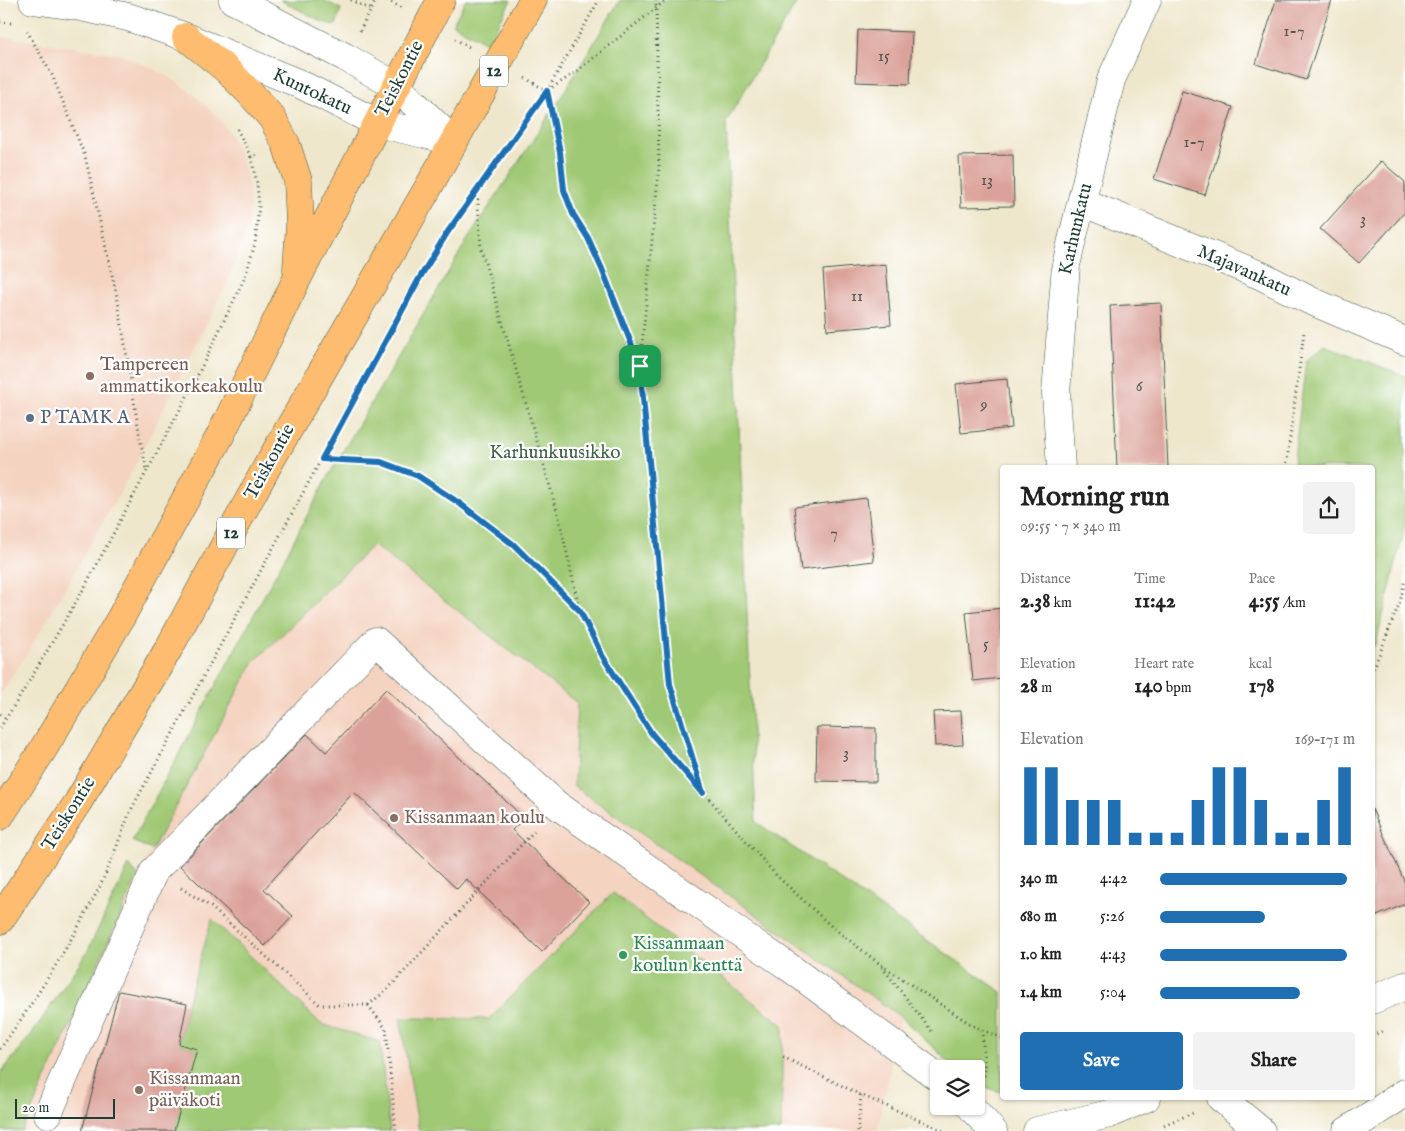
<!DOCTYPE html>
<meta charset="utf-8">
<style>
:root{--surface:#fff;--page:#f2f2f2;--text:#222;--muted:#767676;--accent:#1f6fb2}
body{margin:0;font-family:"IM FELL English",serif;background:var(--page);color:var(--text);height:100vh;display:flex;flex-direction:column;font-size:19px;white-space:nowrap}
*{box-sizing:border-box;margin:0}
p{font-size:16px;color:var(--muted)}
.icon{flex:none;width:28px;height:28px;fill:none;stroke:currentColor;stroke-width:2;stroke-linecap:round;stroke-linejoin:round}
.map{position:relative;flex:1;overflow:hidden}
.drawer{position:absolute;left:1000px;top:465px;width:375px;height:635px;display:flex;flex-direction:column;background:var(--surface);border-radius:5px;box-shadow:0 1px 4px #0004}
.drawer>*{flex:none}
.fabs{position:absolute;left:930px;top:1060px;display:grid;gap:10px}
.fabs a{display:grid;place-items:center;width:55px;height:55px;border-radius:5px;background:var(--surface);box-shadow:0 1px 4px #0004;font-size:25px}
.scale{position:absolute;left:15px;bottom:12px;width:100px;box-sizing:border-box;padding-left:5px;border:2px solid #1f3d34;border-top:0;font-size:14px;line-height:18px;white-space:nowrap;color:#1f3d34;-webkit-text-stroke:4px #fff;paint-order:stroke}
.pin{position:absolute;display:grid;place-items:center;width:42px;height:42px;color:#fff;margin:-21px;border-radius:10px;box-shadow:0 2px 8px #0006}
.round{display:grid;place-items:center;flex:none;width:52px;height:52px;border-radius:5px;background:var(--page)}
.overview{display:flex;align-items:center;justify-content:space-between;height:85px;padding:0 20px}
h1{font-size:28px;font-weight:700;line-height:38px}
.stats{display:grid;grid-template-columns:repeat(3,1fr);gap:8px;height:85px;padding:5px 20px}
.stats div{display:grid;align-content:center}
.stats b{font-size:21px;font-weight:700}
.stats small{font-size:14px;font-weight:400}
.stats p{font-size:14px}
.chart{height:140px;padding:10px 20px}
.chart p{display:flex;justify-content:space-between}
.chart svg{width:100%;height:90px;margin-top:5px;stroke:var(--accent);stroke-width:6}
.primary-button{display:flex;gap:10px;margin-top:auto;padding:10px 20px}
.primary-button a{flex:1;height:58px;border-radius:5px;background:var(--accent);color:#fff;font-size:20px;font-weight:700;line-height:58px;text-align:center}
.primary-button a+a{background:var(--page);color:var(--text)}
ul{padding:0 20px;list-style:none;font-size:16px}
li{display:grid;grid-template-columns:80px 60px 1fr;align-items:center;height:38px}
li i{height:12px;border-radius:6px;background:var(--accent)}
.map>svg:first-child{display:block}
.built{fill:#f4d3c0}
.green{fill:#a0c974;stroke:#608354}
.building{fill:#dba29a}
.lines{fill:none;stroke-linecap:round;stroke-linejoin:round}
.minor-casing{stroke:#3e564b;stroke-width:29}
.highway-casing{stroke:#3e564b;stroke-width:29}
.path{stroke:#3e564b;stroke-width:3;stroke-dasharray:1 4;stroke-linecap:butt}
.minor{stroke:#fff;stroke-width:28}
.highway{stroke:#fdbc70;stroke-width:28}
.route-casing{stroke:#fff;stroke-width:10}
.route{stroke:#1f6fb2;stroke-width:6}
.education-dot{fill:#8d6e63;stroke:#fff;stroke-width:2}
.service-dot{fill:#5c6f8a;stroke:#fff;stroke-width:2}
.leisure-dot{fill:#2e9e5b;stroke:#fff;stroke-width:2}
.labels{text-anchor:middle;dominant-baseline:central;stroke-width:4.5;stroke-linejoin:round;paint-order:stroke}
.number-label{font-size:16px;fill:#4e564e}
.shield{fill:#fff;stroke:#627771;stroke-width:1}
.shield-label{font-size:18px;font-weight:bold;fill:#1f3d34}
.street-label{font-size:19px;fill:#1f3d34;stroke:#fff}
.education-label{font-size:19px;fill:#785e54;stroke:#fff;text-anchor:start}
.service-label{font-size:19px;fill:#4e5e75;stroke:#fff;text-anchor:start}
.park-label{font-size:19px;fill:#3f6044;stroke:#fff}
.leisure-label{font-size:19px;fill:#27864d;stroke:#fff;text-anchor:start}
</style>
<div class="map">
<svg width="1405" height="1131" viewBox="0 0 1405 1131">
<rect width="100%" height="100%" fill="#fff"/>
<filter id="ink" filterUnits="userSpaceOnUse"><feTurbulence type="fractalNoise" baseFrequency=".02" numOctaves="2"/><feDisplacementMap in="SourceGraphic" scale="10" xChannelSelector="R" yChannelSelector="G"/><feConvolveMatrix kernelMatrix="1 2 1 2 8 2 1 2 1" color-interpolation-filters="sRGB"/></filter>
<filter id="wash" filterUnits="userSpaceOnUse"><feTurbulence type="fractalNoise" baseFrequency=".0096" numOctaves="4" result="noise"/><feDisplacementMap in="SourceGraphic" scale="20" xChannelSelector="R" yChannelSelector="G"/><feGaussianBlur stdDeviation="1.12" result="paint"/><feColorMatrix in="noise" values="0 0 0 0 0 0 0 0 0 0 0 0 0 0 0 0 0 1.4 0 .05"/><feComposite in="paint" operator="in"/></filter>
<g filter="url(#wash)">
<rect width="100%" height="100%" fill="#efe7cc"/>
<path class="built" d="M0,36L123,55L166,75L192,93L218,117L230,134L241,158L249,187L250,209L247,230L228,281L132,471L32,646L0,695Z
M372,545L577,703L574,786L901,1017L877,1131H22L138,875L253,663Z"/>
<path class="green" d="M280,0H323L341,9L336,25L325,23Z
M466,0H511L488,44L453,24Z
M620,0H798L726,122L756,822L1002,992V1092L994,1090L976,1083V1069H956L901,1017L574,786L577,703L373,545L253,663L152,850L132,841L329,475L466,242L561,97Z
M1325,345L1405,376V522L1402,539L1376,644L1373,646L1372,468L1293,467L1306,361Z
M129,865L138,876L22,1131H0V1074L31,1035L87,952Z
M613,893L783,1025L781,1131H419L400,1018L489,1019Z
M212,919L321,1024L380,1042L390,1131H174L196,1049L179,1044L187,1004Z"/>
<g id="blocks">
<path class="building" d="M1276,0H1332L1306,80L1256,64Z
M858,30L912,32L910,84L856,82Z
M1182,91L1233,107L1205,195L1154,179Z
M1013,155L1014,206L961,207L959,156Z
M1381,161L1405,182V212L1359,263L1320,229Z
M886,264L891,325L827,330L823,270Z
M1161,303L1168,468H1117L1110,306Z
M1007,379L1012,428L961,433L956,384Z
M867,498L874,561L801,570L794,507Z
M1002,608V678L973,681L966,612Z
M386,689L524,818L512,830L589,902L542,952L466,879L457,889L354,792L264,889L293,916L265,946L180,866L307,734L326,752Z
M961,711L963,745L935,746L933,712Z
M817,727L876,728V782L816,781Z
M1372,809L1405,883V904L1372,918Z
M119,991L187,1004L179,1044L197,1049L174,1131H82Z"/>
</g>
</g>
<g filter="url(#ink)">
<use href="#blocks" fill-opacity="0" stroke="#3e564b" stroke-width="1"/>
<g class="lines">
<g class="minor-casing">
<path id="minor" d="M33,0L76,6L128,17L186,37L300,84L377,123L454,141
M233,0L345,57L396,86L453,141
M1082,202L1262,276L1309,300L1405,341
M1061,468L1056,393L1066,265L1111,80L1147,0
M1372,1000L1405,986
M1221,1098L1261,1131
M970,1106L993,1131
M48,1114L154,871L376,641L557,805L793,970L939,1078
M1037,1131L1109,1114L1146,1098
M1347,1131L1405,1093"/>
</g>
<g class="highway-casing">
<path id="highway" d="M186,37L226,69L251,94L272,118L286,144L298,181L300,224L297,269
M0,816L42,751L119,621L220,436L296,281L441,0
M0,920L78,802L169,648L269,463L428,188L533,0"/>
</g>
<path class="path" d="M351,0L371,10
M387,0L402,8
M656,0L659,167L640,366L670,684L702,790
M0,22L11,23
M27,31L52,75L85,156L118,301L140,438L146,468
M360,31L376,0
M455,39L471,48
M525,78L547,91L560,152L563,190L573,214L588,238L602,269L640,366
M548,90L572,75L666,0
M237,129L251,157
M477,189L481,249L558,514L580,611L603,657L652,734L777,876L831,926L881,965L975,1027L1002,1038
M322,459L381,462L418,476L459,503L514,545L580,611
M1286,468L1304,332
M1372,673L1401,599L1405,580
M0,714L6,719
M0,728L27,685L83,590L190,391L245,277L255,244L259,206L257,183L251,157L257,155
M181,888L211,907L320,1005H368L387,990L536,829
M882,967L933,1033
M368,1005L386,1029L396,1131
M982,1030L985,1074L983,1078
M1372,1036L1383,1031
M0,1049C37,998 69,946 98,890C111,864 120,836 131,810L419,279L447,233L477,188L547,91L599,0
M783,1057L861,1095L944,1131
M1164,1125L1195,1112
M858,1131L861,1095"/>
<use href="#minor" class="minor"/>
<use href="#highway" class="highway"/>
</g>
</g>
<g class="lines" filter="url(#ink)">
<g class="route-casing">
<path id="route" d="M547,91L560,152L564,190L573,214L588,238L602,269L640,366L670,684L703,793L652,734L603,657L580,611L514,545L459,503L418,476L381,462L322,459L419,279L447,233Z"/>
</g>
<use href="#route" class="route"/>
</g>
<g class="education-dot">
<circle cx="90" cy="376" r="5"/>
<circle cx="394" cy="818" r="5"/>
<circle cx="139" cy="1090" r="5"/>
</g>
<circle class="service-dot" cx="30" cy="418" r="5"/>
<circle class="leisure-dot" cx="623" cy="955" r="5"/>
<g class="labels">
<g class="number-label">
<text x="1294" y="32">1-7</text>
<text x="884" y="57">15</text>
<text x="1194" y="143">1-7</text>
<text x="987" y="181">13</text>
<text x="1363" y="220">3</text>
<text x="857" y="297">11</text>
<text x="1139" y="387">6</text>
<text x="984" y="406">9</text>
<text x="834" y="534">7</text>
<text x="986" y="645">5</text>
<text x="846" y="754">3</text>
</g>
<g class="shield">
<rect x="480" y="55.5" width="28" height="31" rx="4"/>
<rect x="217" y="517.5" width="28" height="31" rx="4"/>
</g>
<g class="shield-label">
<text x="494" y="71">12</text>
<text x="231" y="533">12</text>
</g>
<g class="street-label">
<text transform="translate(400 79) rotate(-63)">Teiskontie</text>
<text transform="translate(312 92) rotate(25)">Kuntokatu</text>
<text transform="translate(1076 229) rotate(-77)">Karhunkatu</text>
<text transform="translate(1244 271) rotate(24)">Majavankatu</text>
<text transform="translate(270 462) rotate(-61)">Teiskontie</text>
<text transform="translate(69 814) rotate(-58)">Teiskontie</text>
</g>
<g class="education-label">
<text x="100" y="365">Tampereen<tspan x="100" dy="22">ammattikorkeakoulu</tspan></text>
<text x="404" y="818">Kissanmaan koulu</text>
<text x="149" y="1079">Kissanmaan<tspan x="149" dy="22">päiväkoti</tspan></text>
</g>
<g class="service-label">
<text x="40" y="418">P TAMK A</text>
</g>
<g class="park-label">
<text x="555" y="453">Karhunkuusikko</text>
</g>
<g class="leisure-label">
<text x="633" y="944">Kissanmaan<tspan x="633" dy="22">koulun kenttä</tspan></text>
</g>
</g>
</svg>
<div class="fabs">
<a><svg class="icon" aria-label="layers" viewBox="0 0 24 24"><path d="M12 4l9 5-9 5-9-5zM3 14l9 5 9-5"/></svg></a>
</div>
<div class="scale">20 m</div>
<div class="pin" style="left:640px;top:366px;background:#1e9e55"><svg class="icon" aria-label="arrive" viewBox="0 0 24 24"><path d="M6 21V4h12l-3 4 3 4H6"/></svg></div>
<section class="drawer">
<div class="overview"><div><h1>Morning run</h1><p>09:55 · 7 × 340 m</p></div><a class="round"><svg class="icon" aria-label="share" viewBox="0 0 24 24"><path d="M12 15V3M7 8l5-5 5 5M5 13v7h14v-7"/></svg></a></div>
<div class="stats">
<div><p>Distance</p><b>2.38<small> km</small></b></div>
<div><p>Time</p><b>11:42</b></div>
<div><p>Pace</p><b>4:55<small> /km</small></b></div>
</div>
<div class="stats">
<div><p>Elevation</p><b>28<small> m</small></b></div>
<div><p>Heart rate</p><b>140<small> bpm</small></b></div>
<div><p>kcal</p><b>178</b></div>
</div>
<div class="chart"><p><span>Elevation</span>169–171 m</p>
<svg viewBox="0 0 160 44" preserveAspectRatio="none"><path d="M5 44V6M15 44V6M25 44V22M35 44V22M45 44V22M55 44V38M65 44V38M75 44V38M85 44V22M95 44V6M105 44V6M115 44V22M125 44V38M135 44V38M145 44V22M155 44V6"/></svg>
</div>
<ul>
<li><b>340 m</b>4:42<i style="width:96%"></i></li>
<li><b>680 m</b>5:26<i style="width:54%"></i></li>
<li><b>1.0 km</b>4:43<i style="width:96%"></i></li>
<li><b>1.4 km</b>5:04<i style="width:72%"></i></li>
</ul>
<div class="primary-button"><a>Save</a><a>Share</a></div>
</section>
</div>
